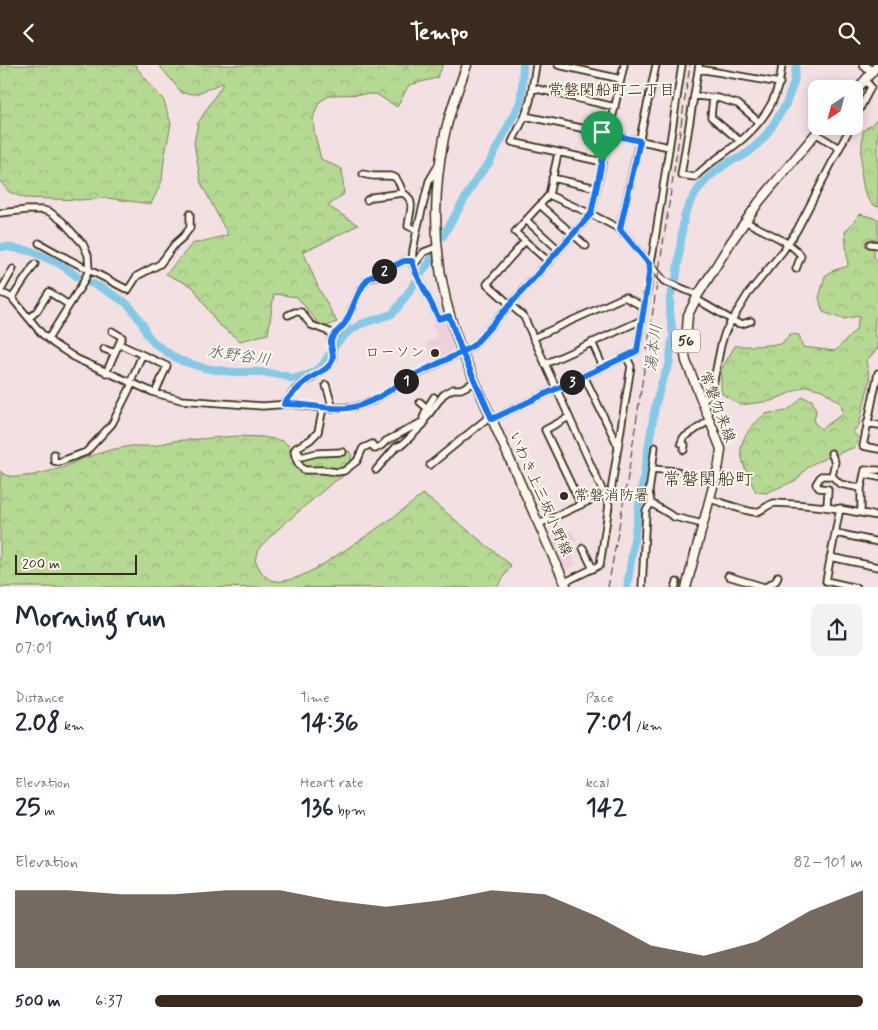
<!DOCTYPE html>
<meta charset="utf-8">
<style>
:root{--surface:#fff;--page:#f2f2f3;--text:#1f2937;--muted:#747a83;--accent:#3b2a1e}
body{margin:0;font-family:Mynerve,"Klee One",sans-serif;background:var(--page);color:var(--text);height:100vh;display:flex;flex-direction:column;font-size:19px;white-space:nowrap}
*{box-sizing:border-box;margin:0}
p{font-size:16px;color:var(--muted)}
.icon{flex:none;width:28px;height:28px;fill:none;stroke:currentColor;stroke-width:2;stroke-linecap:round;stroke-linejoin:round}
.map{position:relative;height:522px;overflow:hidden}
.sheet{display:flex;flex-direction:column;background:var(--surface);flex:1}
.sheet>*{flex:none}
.needle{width:32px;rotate:216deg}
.fabs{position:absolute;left:808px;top:15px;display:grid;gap:10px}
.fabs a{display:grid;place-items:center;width:55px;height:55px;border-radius:10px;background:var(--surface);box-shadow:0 2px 12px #0003;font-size:25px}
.scale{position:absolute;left:15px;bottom:12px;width:122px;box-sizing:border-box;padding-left:5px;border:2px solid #3b2a1e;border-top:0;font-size:14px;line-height:18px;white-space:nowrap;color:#3b2a1e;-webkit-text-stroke:4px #fbf7ec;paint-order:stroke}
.pin{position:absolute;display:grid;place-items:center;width:42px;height:42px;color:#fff;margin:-51px -21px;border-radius:50% 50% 50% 0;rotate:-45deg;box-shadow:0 0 5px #0007}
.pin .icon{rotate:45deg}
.km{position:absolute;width:25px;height:25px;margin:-12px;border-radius:50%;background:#222;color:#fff;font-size:14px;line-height:25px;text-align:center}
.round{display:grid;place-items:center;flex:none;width:52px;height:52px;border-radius:10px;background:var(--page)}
.headline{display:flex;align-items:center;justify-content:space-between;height:85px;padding:0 15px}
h1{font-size:28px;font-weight:700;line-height:38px}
.stats{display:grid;grid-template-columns:repeat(3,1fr);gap:8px;height:85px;padding:5px 15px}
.stats div{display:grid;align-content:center}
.stats b{font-size:25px;font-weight:700}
.stats small{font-size:14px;font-weight:400}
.stats p{font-size:14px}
.chart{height:140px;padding:10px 15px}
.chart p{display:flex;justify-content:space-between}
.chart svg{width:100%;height:90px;margin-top:5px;fill:var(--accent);opacity:.7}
ul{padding:0 15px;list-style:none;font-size:16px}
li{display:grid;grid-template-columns:80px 60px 1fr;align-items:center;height:38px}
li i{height:12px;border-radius:6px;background:var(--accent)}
header{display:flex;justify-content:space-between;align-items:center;height:65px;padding:0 15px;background:var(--accent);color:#fff;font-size:22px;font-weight:700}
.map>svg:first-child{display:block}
.built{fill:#edd0db}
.forest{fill:url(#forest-crowns);stroke:#788158}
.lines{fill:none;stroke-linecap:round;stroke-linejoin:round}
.river{stroke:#86c9e7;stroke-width:8}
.minor-casing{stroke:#3b2a1e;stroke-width:9}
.major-casing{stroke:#3b2a1e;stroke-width:11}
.minor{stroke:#fbf7ec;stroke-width:5.5}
.major{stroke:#fbf7ec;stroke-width:8}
.rail{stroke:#3b2a1e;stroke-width:1;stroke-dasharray:8 4;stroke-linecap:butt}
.route-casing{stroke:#fff;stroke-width:10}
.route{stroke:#1a73e8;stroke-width:6}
.poi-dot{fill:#3b2a1e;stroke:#fbf7ec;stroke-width:2}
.labels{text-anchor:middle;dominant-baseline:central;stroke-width:4;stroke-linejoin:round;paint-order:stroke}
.shield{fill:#fbf7ec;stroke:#75685c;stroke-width:1}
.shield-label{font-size:14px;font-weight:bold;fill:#3b2a1e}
.poi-label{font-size:15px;fill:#3b2a1e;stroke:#fbf7ec;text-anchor:end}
.street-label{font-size:15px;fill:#3b2a1e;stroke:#fbf7ec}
.neighbourhood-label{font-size:16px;fill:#3b2a1e;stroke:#fbf7ec}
.water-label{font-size:16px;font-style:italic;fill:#525a5a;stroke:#fbf7ec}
.quarter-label{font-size:18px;fill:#3b2a1e;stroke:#fbf7ec}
</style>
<header><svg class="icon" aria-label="back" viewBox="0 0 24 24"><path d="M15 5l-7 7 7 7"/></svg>Tempo<svg class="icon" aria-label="search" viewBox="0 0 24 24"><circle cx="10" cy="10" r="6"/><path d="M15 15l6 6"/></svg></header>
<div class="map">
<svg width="878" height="523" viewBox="0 0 878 523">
<defs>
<pattern id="forest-crowns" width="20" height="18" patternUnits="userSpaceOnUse" patternTransform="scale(1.25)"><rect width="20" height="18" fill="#b5d893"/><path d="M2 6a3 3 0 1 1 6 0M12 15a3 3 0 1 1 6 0" fill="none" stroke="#9dba7e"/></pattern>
</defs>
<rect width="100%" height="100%" fill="#f3e0e2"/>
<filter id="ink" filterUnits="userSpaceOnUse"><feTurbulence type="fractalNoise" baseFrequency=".02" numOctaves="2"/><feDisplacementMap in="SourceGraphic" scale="10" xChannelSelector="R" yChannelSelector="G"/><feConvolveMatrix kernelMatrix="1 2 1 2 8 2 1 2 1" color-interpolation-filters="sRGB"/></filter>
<g filter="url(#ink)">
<path class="built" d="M445,257L452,279V287L453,289L435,298L426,278L437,273L432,259Z
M572,465L577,476L568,481L576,500L565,505L552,474Z"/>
<path class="forest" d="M0,0H136L137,3L164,36L171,59L164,94L162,116L151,139L107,133L80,135L24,133L9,127L0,116Z
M159,0H443L437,13L409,20L397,42L376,29L331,30L319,37L313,53L314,66L321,94L342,104L344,129L328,141L358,160L317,181L303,186L318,222L337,257L322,263L297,232L274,229L268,269L240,276L217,258L193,222L166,209L192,179L228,170L201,118L194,78L198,58L224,17L196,29L182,28Z
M878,54V142C855,135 862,84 863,66Z
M860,149L878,154V175L874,174V193L878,196V252L875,253L874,266L878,275V283L866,296L870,314L859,360L853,367L858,373L855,382L814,398L804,406L797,415L766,428L756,427C750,416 742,399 741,387C739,374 756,355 766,349C770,347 776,348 781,347C790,346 796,338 802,332L812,335L816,346L814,357L821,364L843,349L841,338L822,325L806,321L771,336L740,340L721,328V305L735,281H754L781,279L790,269L799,270L803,282L835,286L856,265L859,251L843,254L823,247L819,233L825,211L832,206L848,201L845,167Z
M237,371L263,372L283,376L298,388L310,392L323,391L337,387L349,386L352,391L348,405L343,411L331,419L277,465L260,482L255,495C261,508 267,518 283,516C305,513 326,497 345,485C372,467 398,450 423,429L511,500L497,523L0,522V406L5,410L17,412L34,410L62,403L81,394L110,385L131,381H154L173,376Z"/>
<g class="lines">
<path class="river" d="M443,171L477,113L489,98L502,73L520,38L522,24L523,0
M0,182H8L12,183L31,186L62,200L79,213L100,222L125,237L132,244L143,260L146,268L154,278L174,292L182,296L204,303L232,307H262L286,311L292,314L310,309L322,301L336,279L347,268L361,259L392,249L399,241L432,193
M627,523L640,434L655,342L662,316L669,300L673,270L670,248V232L676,215L684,152L690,138L699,123L710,111L730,96L739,93L749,87L763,74L771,63L786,39L794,17L796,0"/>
<g class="minor-casing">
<path id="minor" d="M536,0L530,36L525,51L512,77L603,97
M558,0L621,14
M699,0L681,110L695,112C710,96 730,86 746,71C768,50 779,30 782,0
M699,4L780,18
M533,23L615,42
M695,31L718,33L738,39L759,57
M713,32L711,52L740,76
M525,51L669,82
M854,55L871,22L865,15
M815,68L839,83
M558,88L549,130L515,167L525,176L487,219L524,252L609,440L600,500L565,517
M439,99L429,116L417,165L413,185L412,196L416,208L439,254L449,251
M363,109C367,110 371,111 375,111C395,112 395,106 403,128
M552,113L597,123
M549,130L591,149L620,164L664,216L698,230
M367,135L372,132L403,128C417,136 409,148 408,161L417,165
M540,140L586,181
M0,148L27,145H43L50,147L62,156L83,179L88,190L89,205L83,218L48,274
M526,155L559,185
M745,156C760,165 793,177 801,191L796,204
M620,164L656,0
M525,176L549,197
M39,178C68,195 98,209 128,225L137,211L160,199L175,179L183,172L190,163V149
M870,179L878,180
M413,201L424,187L437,182
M0,227L13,204
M0,228L7,230L12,233L42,269L54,279L77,294L155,328L181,335L263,341L289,339L323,343L354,342L373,336L414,311L462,287L474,280L591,149L624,0
M12,233L35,199
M696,234L737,258L742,259L751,256
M288,250L295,247H301L311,260L335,269
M29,253L37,246L49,227L69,240
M533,273L624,232L644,242
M592,277L603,302
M119,279L167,301L155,328
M104,284L115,288
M545,299L642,255
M106,308L122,272L112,266
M878,308L863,381L878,384
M584,311L618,381
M130,318L142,290
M326,320L333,344
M702,336L709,330L712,325L721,280L725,267L732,255L748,229L783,186L797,165L851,61
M284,339C288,334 292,328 296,324C305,316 330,304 333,294C334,288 331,281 331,274L345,259L360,225L367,215L404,196H412
M323,343L318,367L310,375L296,383L301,392L317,388L343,387
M427,343L434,332
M569,352L545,365L581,440
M492,354L637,286L644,242L648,222L650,200L653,187L682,0
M867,358L878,360
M296,383L294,386C295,393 298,400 304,405H323L337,407L344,406L357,396L363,383L372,379L375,384L382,380L386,376L424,356L423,353L427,343L420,337
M684,385L685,380L681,378L683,373L710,355
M831,388L835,397L832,411L840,419L861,423
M54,389V396L59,397L86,387L112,359L132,319
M430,400L490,351
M652,404L677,406
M376,405L396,382L403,379L424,359V356L443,330L449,326L453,324H461L475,317
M878,405H865L861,423V448L878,451
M864,409L878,412
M710,434C718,436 749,448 756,447C762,446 767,440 774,438C803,439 832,442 861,448
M651,438L674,452L703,459
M827,442L828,424L819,423L816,419L821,411H832
M840,443L826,516L857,523
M539,459L611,426L631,301L626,291
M836,468L878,477
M583,483L593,504
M830,492L878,502
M728,511L764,522
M642,523L646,446L651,438L649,427L655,382
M675,523L677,517
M764,523L776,516L778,511"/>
</g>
<g class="major-casing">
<path id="major" d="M467,0C458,24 449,48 444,73C429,147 435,217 462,287L567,523
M864,0L872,7
M854,28L878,0
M686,523L719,399L721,384L686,296L685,290L688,250L698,230L731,177L759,137L822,61"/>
</g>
<use href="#minor" class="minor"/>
<use href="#major" class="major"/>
<path class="rail" d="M608,523L628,411L690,0"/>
</g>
</g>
<g class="lines" filter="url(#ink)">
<g class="route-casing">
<path id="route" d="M602,97L591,149L474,280C455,292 433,300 413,311C392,323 373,340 348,343C326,345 306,338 284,339C291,329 299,322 309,314C316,309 326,306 331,298C336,291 330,284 331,276C332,268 342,264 345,258C354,243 357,225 369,213L404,196H412L416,208L439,254L449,251L462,287L492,354L637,286C641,258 647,229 650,200L620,164L640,76L609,69L602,97"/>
</g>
<use href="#route" class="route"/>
</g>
<g class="poi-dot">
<circle cx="435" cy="288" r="5"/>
<circle cx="564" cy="431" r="5"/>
</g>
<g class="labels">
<rect class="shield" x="672" y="264.5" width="28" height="23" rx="4"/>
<g class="shield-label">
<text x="686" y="276">56</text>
</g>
<g class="poi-label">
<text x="425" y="288">ローソン</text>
<text x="574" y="431" text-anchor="start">常磐消防署</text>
</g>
<g class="street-label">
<text transform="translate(717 342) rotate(69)">常磐勿来線</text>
<text transform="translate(540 429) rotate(66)">いわき上三坂小野線</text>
</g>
<g class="neighbourhood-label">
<text x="611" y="25">常磐関船町二丁目</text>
</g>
<g class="water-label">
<text transform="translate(654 283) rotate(-83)">湯本川</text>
<text transform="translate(239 291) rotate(8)">水野谷川</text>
</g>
<g class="quarter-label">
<text x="708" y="415">常磐関船町</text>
</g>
</g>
</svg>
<div class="fabs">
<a><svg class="needle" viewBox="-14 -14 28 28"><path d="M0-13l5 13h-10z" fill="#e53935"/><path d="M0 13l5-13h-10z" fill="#747a83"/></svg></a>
</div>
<div class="scale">200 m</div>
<div class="pin" style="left:602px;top:97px;background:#1e9e55"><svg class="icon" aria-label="arrive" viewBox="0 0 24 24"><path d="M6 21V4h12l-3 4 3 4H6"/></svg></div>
<b class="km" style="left:406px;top:316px">1</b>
<b class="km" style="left:384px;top:206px">2</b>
<b class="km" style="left:572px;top:317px">3</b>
</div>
<section class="sheet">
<div class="headline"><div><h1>Morning run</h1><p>07:01</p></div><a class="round"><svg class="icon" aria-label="share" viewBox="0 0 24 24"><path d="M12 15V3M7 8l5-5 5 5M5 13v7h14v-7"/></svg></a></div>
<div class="stats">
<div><p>Distance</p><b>2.08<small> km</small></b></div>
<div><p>Time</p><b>14:36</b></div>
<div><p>Pace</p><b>7:01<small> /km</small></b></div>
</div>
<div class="stats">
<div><p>Elevation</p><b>25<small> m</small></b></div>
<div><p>Heart rate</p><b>136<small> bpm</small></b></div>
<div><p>kcal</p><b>142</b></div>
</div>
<div class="chart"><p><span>Elevation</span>82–101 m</p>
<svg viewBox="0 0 160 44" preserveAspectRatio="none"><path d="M0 44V6L10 6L20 8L30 8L40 6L50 6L60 11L70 14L80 11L90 6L100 8L110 19L120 33L130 38L140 31L150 16L160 6V44z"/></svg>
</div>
<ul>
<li><b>500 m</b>6:37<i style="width:100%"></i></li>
</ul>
</section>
